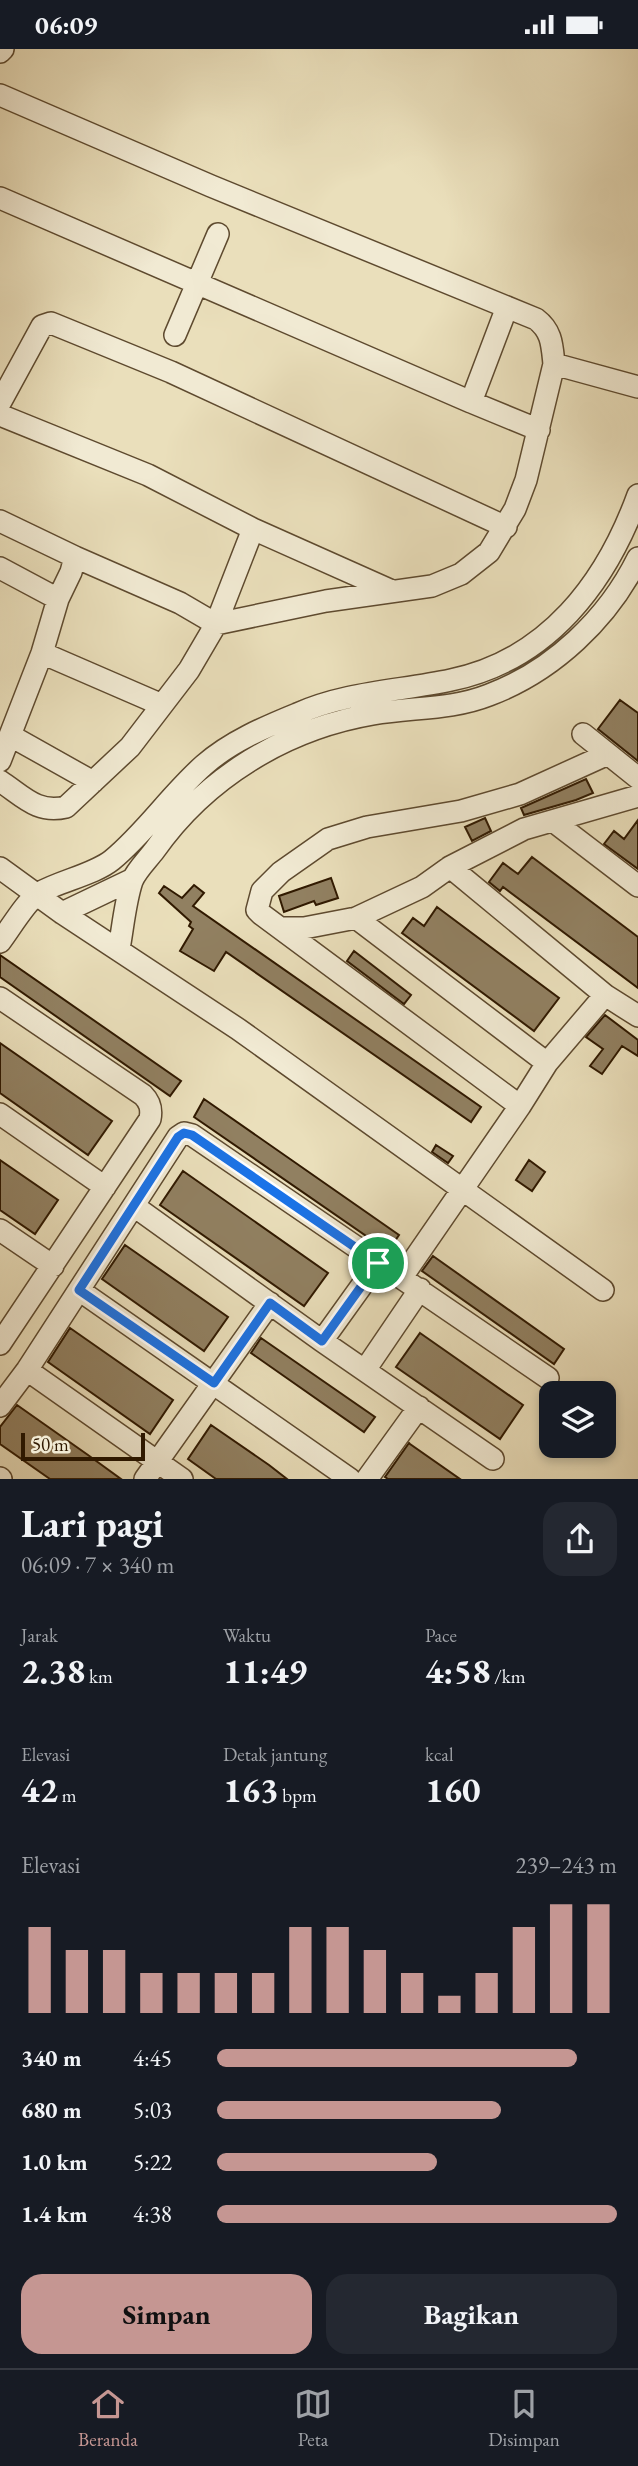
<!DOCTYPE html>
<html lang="id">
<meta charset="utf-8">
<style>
:root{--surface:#171b24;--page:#242831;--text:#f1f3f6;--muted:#9ea1a6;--line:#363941;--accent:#c59692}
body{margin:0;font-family:"EB Garamond",serif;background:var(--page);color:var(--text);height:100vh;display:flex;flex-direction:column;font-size:26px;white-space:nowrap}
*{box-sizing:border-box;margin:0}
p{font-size:23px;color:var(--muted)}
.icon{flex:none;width:38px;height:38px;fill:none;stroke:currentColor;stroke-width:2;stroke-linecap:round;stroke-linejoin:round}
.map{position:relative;height:1430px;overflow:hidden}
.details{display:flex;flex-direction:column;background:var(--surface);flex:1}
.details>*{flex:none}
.fabs{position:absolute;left:539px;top:1332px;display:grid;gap:14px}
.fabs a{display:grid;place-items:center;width:77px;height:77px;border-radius:14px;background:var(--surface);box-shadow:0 4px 10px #0003;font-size:35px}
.scale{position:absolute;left:21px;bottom:18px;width:124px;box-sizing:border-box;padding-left:7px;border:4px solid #301900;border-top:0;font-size:19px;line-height:24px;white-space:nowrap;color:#301900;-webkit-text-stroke:5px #f1ead3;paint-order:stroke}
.pin{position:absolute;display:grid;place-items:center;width:60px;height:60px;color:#fff;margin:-30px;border:4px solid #fff;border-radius:50%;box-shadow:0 2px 7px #0007}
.round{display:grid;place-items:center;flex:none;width:74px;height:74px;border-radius:21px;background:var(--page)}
.headline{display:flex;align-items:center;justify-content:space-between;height:119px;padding:0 21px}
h1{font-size:38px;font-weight:700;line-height:52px}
.stats{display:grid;grid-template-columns:repeat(3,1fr);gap:10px;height:119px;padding:7px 21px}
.stats div{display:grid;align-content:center}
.stats b{font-size:35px;font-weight:700}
.stats small{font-size:19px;font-weight:400}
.stats p{font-size:19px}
.chart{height:196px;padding:14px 21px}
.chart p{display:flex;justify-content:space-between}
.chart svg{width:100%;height:126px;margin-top:7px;stroke:var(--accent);stroke-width:6}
.button{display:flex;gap:14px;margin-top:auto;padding:14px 21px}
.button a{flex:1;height:80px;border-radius:21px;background:var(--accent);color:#111;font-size:28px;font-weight:700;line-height:80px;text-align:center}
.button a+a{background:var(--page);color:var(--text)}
ul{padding:0 21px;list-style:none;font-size:23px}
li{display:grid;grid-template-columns:112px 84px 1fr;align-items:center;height:52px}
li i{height:18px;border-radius:9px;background:var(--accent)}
.status{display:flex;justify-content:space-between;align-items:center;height:49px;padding:0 35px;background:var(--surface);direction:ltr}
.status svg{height:19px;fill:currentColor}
.dock{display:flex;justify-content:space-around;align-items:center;height:98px;border-top:2px solid var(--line);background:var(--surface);font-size:19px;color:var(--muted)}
.dock a{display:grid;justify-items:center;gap:4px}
.dock .current{color:var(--accent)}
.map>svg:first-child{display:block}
.building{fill:#918061;stroke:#301900;stroke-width:2}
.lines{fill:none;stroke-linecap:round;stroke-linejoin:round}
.minor-casing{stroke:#5e4a2f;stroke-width:24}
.minor{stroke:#f1ead3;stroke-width:21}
.route-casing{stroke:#fff;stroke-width:14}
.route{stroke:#1a73e8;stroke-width:9}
</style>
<div class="status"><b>06:09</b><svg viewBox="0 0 49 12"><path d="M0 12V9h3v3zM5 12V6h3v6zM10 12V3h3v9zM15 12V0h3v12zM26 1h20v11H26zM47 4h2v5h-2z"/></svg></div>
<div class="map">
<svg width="638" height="1430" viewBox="0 0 638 1430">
<rect width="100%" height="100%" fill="#eadfbb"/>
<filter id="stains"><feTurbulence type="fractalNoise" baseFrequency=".00286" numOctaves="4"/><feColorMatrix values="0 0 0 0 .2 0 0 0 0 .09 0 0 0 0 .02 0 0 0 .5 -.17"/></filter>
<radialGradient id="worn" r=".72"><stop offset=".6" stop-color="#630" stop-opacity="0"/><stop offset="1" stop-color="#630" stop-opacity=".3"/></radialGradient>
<path class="building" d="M620,651L638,664V712L598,680Z
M586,730L593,744L576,751L524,766L521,759Z
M485,769L491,782L472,792L465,778Z
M638,771V820L604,795L614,782L624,790Z
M532,808L638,888V939L503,838L500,842L489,833L503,814L518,825Z
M331,829L338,849L316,856L314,852L284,863L279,847Z
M194,836L204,844L193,857L481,1058L471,1073L226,903L214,922L180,902L193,880L189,877L191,873L159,844L164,837L182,849Z
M437,858L559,949L534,982L402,884L413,869L424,877Z
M354,902L411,946L404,955L347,912Z
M0,906L181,1032L170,1047L0,928Z
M605,966L638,991V1007L622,997L602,1025L590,1017L603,1000L586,988Z
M0,994L112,1072L88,1106L0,1044Z
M204,1050L399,1186L388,1202L194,1068Z
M436,1096L453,1107L448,1114L432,1103Z
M0,1111L58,1151L35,1185L0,1161Z
M529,1111L545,1123L532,1142L516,1131Z
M183,1122L328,1224L304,1257L160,1156Z
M125,1196L228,1268L204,1302L102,1230Z
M433,1207L564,1300L554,1315L422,1222Z
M70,1279L173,1351L150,1385L48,1313Z
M420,1284L523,1356L500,1390L396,1318Z
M261,1289L375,1368L364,1383L251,1304Z
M17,1356L88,1406L121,1430H50L0,1395V1378Z
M211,1376L269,1416L287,1430H216L188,1410Z
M409,1394L410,1395L460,1430H388L385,1428Z"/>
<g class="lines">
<g class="minor-casing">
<path id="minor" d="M0,3L3,0
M0,46L211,137L536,270C552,282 552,296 554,315L638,338
M0,149L471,353
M507,258L471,353L539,381
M175,286L218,185
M0,354L42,277L51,274L171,323L506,478
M0,366L148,426L253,480L392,542
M0,472L75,508
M0,519L58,550
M42,604L162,656
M583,685L638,729
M11,687L93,733
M0,712L42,604L58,550L71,523L75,508L180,554L216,575L326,552L432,537L461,525L489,503L515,460L526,431L554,315
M0,732C23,747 37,765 66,758L130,698L189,621L216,575L253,480
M553,772L638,837
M450,818L605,946L638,967
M0,819L62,864L238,980L603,1241
M62,864L133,830
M356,869L547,1014
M280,879H304L356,869L422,838L450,818L524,780L638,747
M0,893C10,880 27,851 39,844C60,832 95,825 112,811C146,783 171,745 204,716C230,693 265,678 297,665C346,643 399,642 451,631C548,611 606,534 638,446
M119,900C123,878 125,853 132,832C136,822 147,811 154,802C205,729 285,680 373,665C412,658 451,661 489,646C553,622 608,570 638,509
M0,949L143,1046C150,1053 152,1060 150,1070L0,1295
M520,1057L261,865L257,861L262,842L281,823L328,790L367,778L461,762L520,745L608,705
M0,1065L105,1138
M134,1157L322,1292L493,1410
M0,1181L53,1217
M402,1228L520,1057L547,1014L605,946
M79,1241L350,1430
M322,1292L378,1214
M27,1321L182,1430
M365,1321L420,1240
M0,1357L27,1321L178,1088L184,1084L192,1086L548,1329
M0,1429L1,1430
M145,1430L270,1254
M367,1430L419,1358"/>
</g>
<use href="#minor" class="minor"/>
</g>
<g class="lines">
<g class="route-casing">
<path id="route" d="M184,1084L192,1086L378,1214L322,1292L270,1254L214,1334L79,1241L178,1088Z"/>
</g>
<use href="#route" class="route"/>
</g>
<rect width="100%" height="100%" filter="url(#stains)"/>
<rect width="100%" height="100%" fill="url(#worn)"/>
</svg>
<div class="fabs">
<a><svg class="icon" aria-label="layers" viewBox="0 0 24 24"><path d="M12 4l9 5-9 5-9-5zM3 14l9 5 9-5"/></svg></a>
</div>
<div class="scale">50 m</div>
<div class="pin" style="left:378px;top:1214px;background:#1e9e55"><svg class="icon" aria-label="arrive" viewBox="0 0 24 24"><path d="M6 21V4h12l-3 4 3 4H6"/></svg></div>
</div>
<section class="details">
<div class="headline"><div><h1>Lari pagi</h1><p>06:09 · 7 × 340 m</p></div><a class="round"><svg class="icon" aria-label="share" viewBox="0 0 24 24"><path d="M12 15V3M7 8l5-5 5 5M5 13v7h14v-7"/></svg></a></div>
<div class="stats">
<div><p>Jarak</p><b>2.38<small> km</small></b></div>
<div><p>Waktu</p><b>11:49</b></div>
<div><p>Pace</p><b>4:58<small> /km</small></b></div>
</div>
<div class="stats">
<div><p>Elevasi</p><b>42<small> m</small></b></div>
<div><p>Detak jantung</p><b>163<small> bpm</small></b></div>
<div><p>kcal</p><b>160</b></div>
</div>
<div class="chart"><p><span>Elevasi</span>239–243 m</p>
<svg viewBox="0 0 160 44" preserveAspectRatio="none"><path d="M5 44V14M15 44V22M25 44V22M35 44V30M45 44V30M55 44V30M65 44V30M75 44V14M85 44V14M95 44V22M105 44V30M115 44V38M125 44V30M135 44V14M145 44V6M155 44V6"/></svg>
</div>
<ul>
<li><b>340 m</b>4:45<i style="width:90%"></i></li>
<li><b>680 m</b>5:03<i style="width:71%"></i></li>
<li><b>1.0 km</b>5:22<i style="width:55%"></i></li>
<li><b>1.4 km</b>4:38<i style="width:100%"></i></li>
</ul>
<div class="button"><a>Simpan</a><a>Bagikan</a></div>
</section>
<nav class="dock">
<a class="current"><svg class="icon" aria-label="home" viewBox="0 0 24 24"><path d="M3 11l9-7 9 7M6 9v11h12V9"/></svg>Beranda</a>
<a><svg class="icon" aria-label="map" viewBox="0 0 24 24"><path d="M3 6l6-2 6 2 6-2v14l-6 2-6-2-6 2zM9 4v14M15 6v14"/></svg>Peta</a>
<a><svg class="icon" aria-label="saved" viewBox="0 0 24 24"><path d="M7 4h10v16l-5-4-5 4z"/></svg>Disimpan</a>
</nav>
